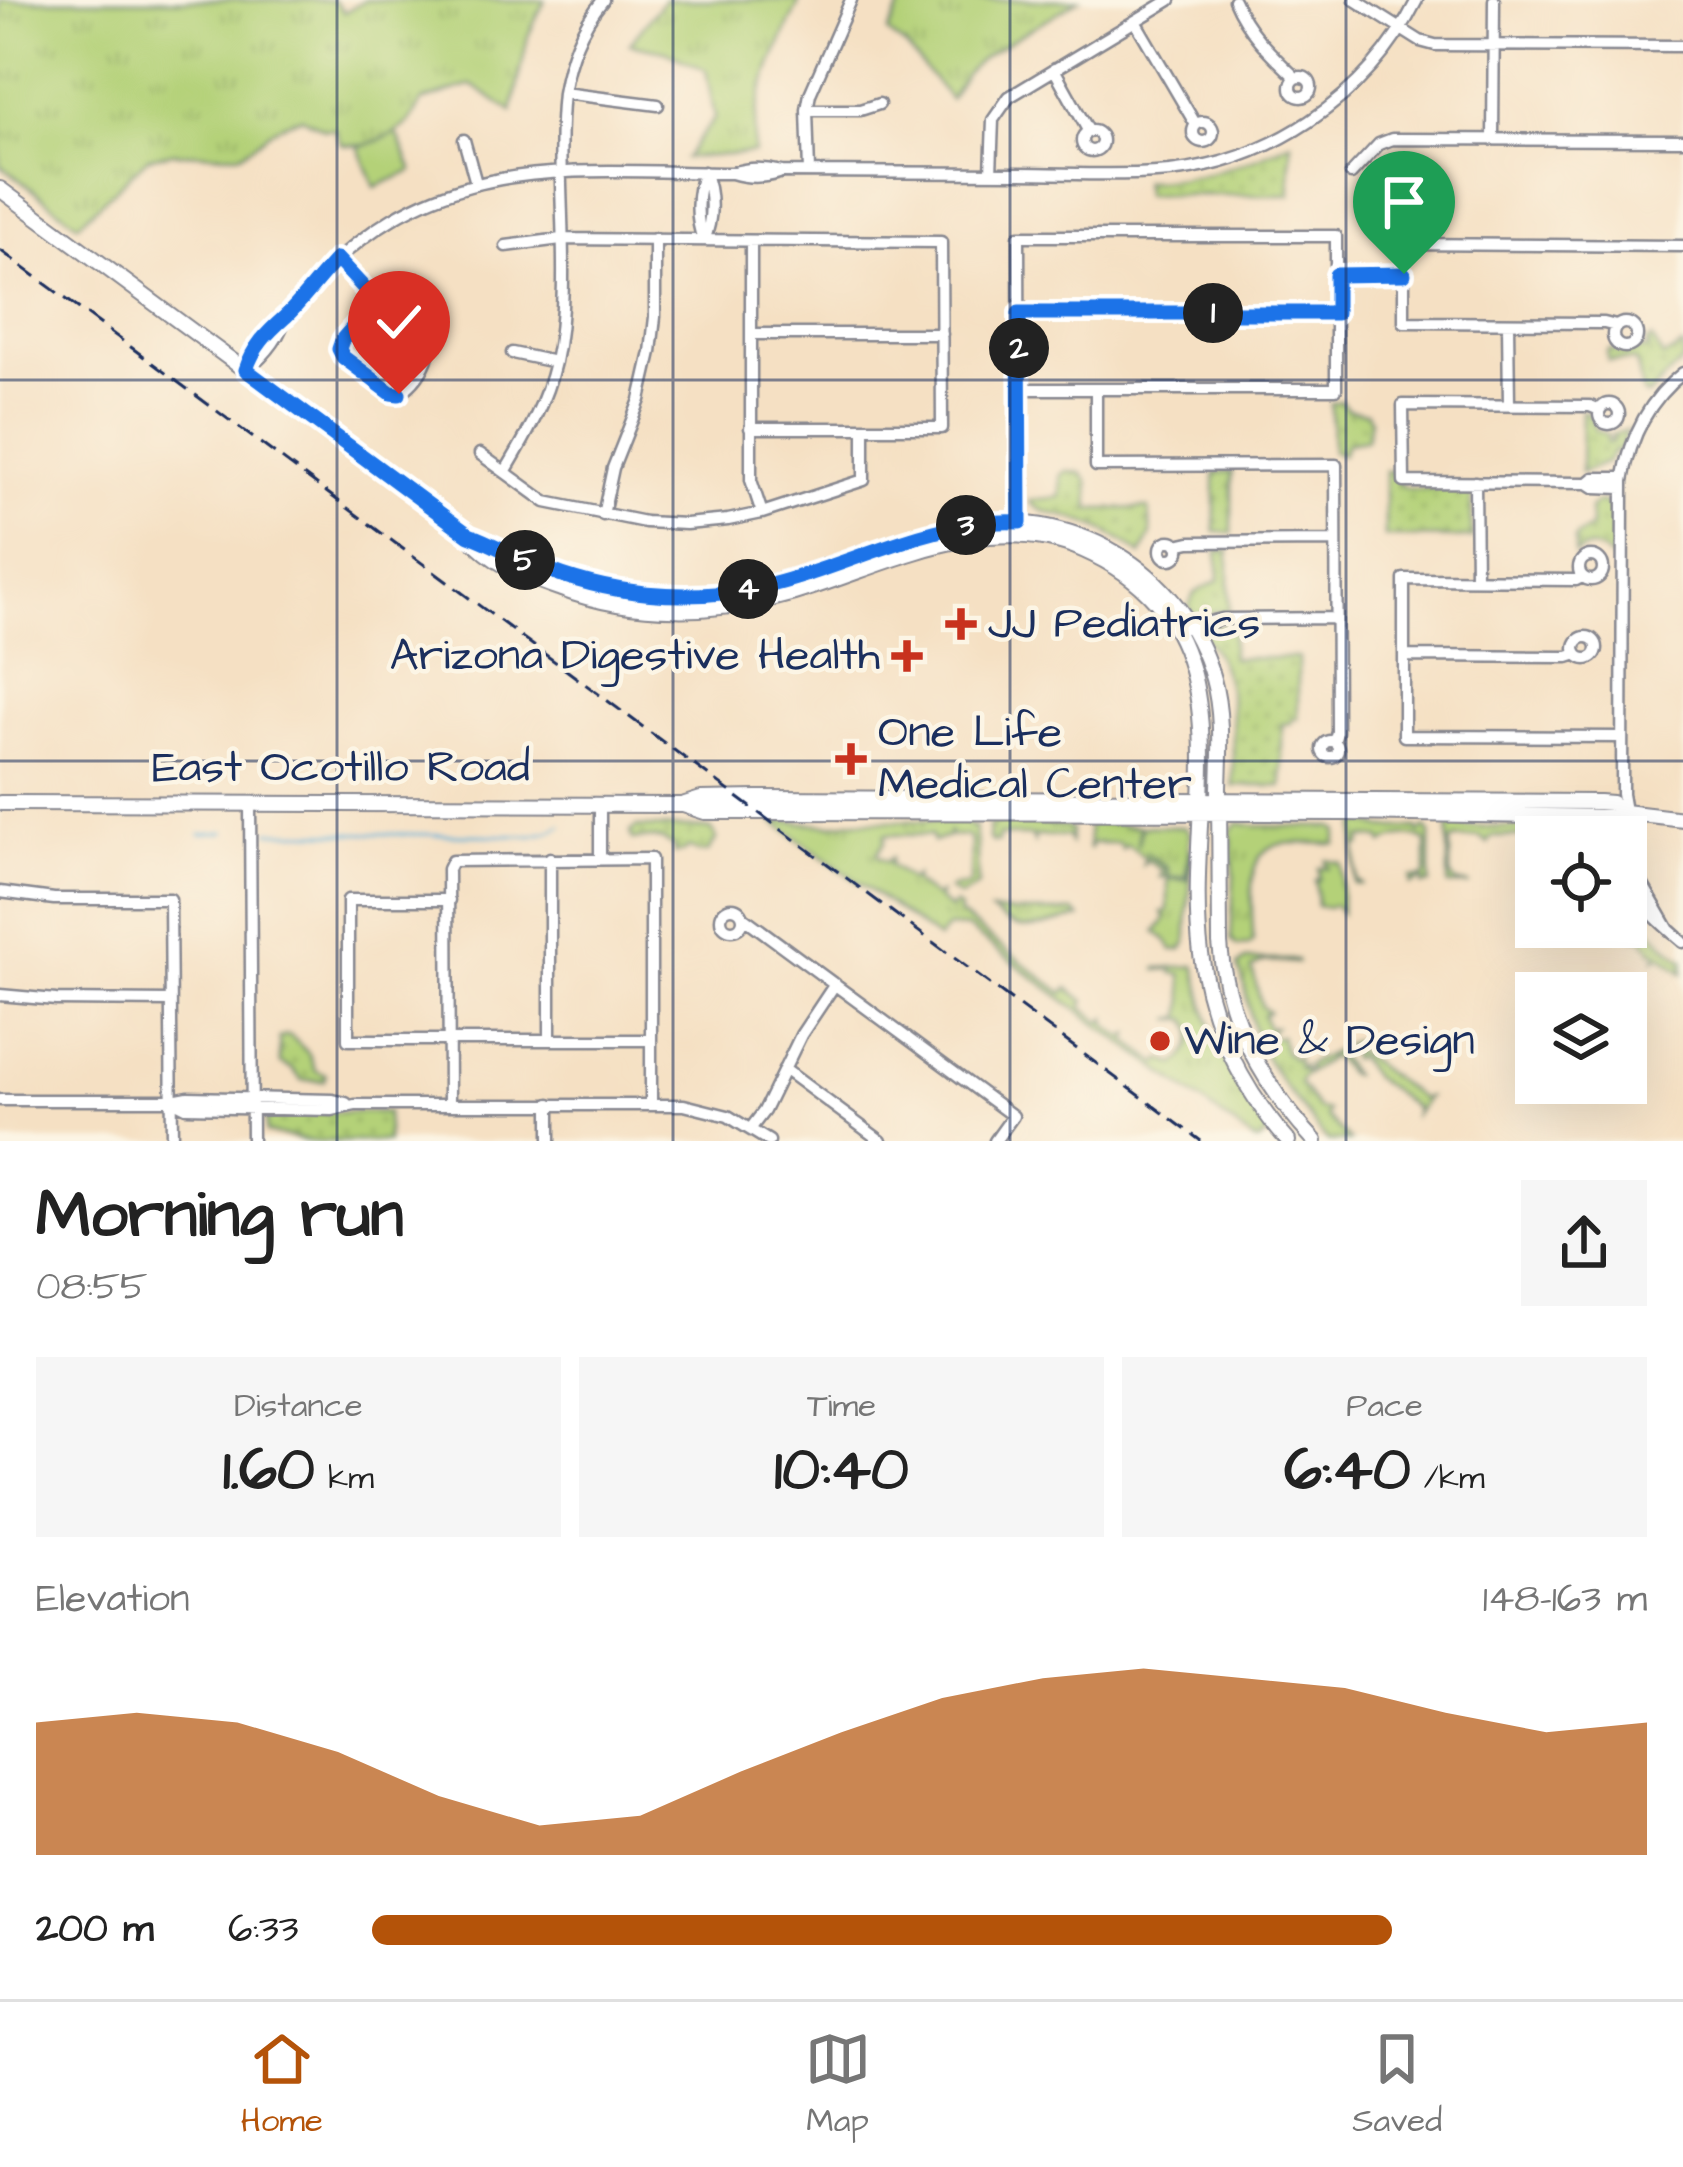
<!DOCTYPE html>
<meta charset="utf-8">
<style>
:root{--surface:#fff;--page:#f6f6f6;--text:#222;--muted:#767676;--line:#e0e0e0;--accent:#b45309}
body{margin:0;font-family:"Architects Daughter",sans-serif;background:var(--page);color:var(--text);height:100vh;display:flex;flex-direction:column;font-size:45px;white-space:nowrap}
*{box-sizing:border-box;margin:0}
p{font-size:39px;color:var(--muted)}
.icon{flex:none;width:66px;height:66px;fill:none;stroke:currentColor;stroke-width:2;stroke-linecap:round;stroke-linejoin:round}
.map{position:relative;height:1141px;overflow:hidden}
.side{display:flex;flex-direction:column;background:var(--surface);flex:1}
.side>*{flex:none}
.tools{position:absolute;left:1515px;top:816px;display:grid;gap:24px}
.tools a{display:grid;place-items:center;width:132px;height:132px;border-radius:0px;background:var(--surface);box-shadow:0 12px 48px #0002;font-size:60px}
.pin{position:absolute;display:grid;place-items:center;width:102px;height:102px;color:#fff;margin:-123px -51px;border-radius:50% 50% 50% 0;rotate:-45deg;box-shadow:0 0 12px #0007}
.pin .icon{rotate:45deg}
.km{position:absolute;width:60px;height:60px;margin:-30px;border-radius:50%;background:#222;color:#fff;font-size:33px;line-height:60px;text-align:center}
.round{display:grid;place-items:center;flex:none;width:126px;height:126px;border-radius:0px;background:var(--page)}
.headline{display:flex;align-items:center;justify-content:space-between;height:204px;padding:0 36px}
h1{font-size:66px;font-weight:800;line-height:90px}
.stats{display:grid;grid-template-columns:repeat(3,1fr);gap:18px;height:204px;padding:12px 36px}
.stats div{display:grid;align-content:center;border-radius:0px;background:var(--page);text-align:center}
.stats b{font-size:60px;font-weight:800}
.stats small{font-size:33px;font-weight:400}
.stats p{font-size:33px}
.chart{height:336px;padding:24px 36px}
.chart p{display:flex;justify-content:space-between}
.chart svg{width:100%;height:216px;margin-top:12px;fill:var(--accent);opacity:.7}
ul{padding:0 36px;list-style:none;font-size:39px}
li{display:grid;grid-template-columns:192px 144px 1fr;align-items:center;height:90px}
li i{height:30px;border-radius:15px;background:var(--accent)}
.menu{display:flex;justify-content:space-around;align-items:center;height:168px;border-top:3px solid var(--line);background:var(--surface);font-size:33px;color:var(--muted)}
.menu a{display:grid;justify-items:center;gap:6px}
.menu .selected{color:var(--accent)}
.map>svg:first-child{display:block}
.grass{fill:url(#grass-tufts);stroke:#68806b;stroke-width:3}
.park{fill:url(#park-dots);stroke:#68806b;stroke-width:3}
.pitch{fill:#b4d178;stroke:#68806b;stroke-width:3}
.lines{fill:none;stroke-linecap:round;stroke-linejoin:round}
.stream{stroke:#59aed5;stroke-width:3}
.minor-casing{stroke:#888890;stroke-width:15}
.major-casing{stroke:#888890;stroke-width:18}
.minor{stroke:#fff;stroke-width:10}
.major{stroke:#fff;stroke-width:14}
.rail{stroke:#1b2f5e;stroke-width:3;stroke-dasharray:18 9;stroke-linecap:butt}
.route-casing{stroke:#fff;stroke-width:24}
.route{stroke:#1a73e8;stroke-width:15}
.grid{fill:none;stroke:#1b2f5e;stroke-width:3;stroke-opacity:0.55}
.poi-dot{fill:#c8321e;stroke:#fcf5e5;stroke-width:4.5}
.labels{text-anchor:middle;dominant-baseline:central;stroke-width:9;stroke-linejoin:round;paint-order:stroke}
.poi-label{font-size:45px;fill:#1b2f5e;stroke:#fcf5e5;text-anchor:start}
.street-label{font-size:45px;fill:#1b2f5e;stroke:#fcf5e5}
</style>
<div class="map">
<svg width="1683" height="1141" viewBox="0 0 1683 1141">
<defs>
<pattern id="grass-tufts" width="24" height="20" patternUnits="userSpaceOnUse" patternTransform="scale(3)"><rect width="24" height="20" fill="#b4d178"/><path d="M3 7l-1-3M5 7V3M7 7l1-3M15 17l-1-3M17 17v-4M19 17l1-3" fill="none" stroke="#9ab46a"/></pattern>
<pattern id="park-dots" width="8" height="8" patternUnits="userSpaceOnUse" patternTransform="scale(3)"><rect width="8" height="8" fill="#b4d178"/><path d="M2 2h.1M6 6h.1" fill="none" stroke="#9ab46a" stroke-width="1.8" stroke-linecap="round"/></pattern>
</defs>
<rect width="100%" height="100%" fill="#fcf5e5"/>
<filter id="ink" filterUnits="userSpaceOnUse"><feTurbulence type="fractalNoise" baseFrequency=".00833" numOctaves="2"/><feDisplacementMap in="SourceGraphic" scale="24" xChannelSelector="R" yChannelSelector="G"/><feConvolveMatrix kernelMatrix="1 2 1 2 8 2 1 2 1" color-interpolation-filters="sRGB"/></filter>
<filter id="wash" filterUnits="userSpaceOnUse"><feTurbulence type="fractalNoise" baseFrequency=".004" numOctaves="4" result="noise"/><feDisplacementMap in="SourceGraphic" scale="48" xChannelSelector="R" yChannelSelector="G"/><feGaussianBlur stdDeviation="2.7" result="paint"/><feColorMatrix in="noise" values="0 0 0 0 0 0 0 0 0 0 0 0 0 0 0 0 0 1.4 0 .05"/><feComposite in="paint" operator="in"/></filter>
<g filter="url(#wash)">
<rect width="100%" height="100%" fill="#f5e0c3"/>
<path class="grass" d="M0,0H333L344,12L365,0H545L528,36L512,112L472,85L422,101C409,131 374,152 341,144L335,129H325L302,117L278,126L241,154L174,153L149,157L78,224L0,165Z
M664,0H800C778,50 751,97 754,153L685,158L715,118L706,70L665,51L629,44Z
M904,0H1079L983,57L965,74L950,99L906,47L888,33Z
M776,820L830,825L851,821H964L971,827L974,826L977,844L978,886L960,897L949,890L952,887L966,886L970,882L971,841L967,836H950L949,831L948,837L933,842L931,835H885L884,843L876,855L886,862L891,858L890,865L910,880L915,876L914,882L934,897L939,894L938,900L950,909L955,905L960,909L958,914L1063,993L1068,988L1085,1001L1082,1007L1102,1022L1107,1018V1025L1124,1038L1130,1034L1128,1041L1158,1064L1162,1059L1176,1065C1189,1054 1200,1035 1187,1019H1171L1182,1017L1184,1002L1182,974L1173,973L1172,969L1157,970V968L1195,966C1201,985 1204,1004 1210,1022C1223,1062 1244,1098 1270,1132L1259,1141H1255L967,928L948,927L938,939L774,822Z
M997,821L1066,826L1071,830L1070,842L1067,836H1035L1034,842L1031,836H999L998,842H992L989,839V826Z
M1093,822L1140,826L1137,846L1142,826L1185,827L1190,834L1186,877H1169L1168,868L1145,852L1167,869V877H1160L1163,871L1148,860L1143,864L1145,858L1127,844L1122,849L1120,843H1092L1089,850L1088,826Z
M1361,822L1385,828H1417L1419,832L1425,828L1430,833V884L1422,885L1423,882L1421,879L1411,885V878H1423L1426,873V842C1417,833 1394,836 1383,844L1381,838H1362L1361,846H1356V881L1362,884H1354L1356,827Z
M1238,823L1255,826L1333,827L1338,831L1336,844C1318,844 1295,841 1277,845C1241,854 1254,914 1253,941L1249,945L1237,946L1231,939L1234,874L1231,830Z
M1453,823L1464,827L1555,828L1556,832L1558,828L1609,829L1614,836L1491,837L1488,843L1480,837L1454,839L1450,844V875L1456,882L1470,885H1448V829Z
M1192,849C1192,883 1186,911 1187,943L1182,949L1172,950L1166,939L1156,932L1166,919L1162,913L1168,912V879L1188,880Z
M1326,860L1341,863V913L1334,905L1328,908L1317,906L1315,880L1319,879V868H1330L1326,866Z
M1626,895L1631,896C1641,923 1661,941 1683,960V974L1662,956L1655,959L1658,953L1652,950L1642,937L1635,938L1639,933L1626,922Z
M991,912H1074L1080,918C1039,923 1028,941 991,912Z
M1297,960V963L1265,961L1252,968L1262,1007L1268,1012L1263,1015L1267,1027H1274L1269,1031L1272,1038L1280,1036L1285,1053L1289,1054L1292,1059L1297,1057L1298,1068L1303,1066L1302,1071H1307L1308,1064L1335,1051L1353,1075C1344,1075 1341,1059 1330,1057L1302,1077L1299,1083L1318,1109L1328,1111L1326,1116L1350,1141H1328L1325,1138C1301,1106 1275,1079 1258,1042C1247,1017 1249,990 1238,966L1245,960Z
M1354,1040L1357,1044L1354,1049L1421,1099L1428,1097L1414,1115L1415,1108L1373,1077L1358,1057L1352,1059L1350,1056L1354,1050L1344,1046Z"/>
<path class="park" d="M1291,142L1290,195H1144L1143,181C1195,181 1245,165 1291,142Z
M1652,339L1663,357L1683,347V361L1647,396L1644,395C1639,388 1642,374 1635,361H1608L1607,352L1610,349C1627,359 1632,348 1647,350L1649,347L1646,344Z
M1341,401L1347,409L1367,412L1370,420L1366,440L1347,443L1342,455L1332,452L1331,403Z
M1582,411L1590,415L1595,430L1607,435V443L1612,442V435L1627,430L1619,452L1614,451L1607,462L1581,473Z
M1067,471L1081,473L1089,482L1090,509L1147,508L1149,511L1151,535L1141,555C1120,538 1094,524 1068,517C1053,513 1043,514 1031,503L1030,500L1061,497V475Z
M1385,471H1398L1399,483L1406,488L1413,489L1466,488L1471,492L1472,538L1385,537Z
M1215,472H1232V533L1215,532Z
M1597,502L1605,503L1613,513V559C1598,549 1590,542 1575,555V538L1591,527L1590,509Z
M1218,551H1229V610L1192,615L1189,605L1194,593L1219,580Z
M1232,624V658H1298V718L1292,719L1291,723L1282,724V786H1233C1233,735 1238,674 1202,635L1207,628Z
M636,827L703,828L711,829L717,838L708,852H699L689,847L683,852L674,853V847C659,834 649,839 632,840L630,832Z
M286,1035L291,1036L309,1054L315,1070L326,1075L324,1081L302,1080L292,1069L280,1063L279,1038Z
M387,1112V1141H310L266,1133V1117L276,1113Z"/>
<path class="pitch" d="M397,133L413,171L375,187L359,148Z"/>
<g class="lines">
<path class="stream" d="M269,832L531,836L552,831L562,825
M200,834L225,832"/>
</g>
</g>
<g filter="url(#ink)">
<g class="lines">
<g class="minor-casing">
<path id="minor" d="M1234,0C1248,33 1271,54 1296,78
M1355,0L1420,41L1435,45L1683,46
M1135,21L1196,125
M1054,69L1089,132
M1291 87a10 10 0 1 1 20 0a10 10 0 1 1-20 0Z
M563,93L658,105
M807,110H860L879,104
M1193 132a10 10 0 1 1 20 0a10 10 0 1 1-20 0Z
M1082 141a10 10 0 1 1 20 0a10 10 0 1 1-20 0Z
M1493,139L1494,0
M464,140L476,183
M809,172L807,110L810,94L851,0
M732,173C749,167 764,168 782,172C861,173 940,173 1019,173C1065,173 1111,176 1156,173C1267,167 1368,98 1417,0
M991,173L993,120L1009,97L1170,0
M1351,174L1379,144L1392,139L1683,140
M703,239C695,219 696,192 704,172
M704,240C713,220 713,192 704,172
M751,241V480L762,513
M506,246L561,239L941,242L942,428H750
M337,259L376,301
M1336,275L1404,274
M408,283C418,289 419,295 424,306C439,338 429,374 399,394L391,393L343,357L339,349C350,324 381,288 408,283Z
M1019,313H1336
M1613 335a12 12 0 1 1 24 0a12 12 0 1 1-24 0Z
M1508,323L1509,405
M1616,326L1604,323L1404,322V244L1683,246
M751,334H942
M512,353L555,362
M246,371C256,337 284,316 306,291C433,151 560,171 732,173C748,178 763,178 779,173
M246,371C263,357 281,338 285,316
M1019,389H1336V236H1019L1020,527
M1096,389V466L1336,465L1337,732L1334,742
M1599 414a10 10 0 1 1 20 0a10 10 0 1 1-20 0Z
M1600,410L1590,406L1403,405L1404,482L1588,483L1594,478H1623
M480,454L546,502L645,522L686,524L728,520L762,513L864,480V428
M505,472C526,437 546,402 555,362C573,277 554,180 563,93C569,58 580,28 603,0
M1475,482L1476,579
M1588,483L1594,487L1623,488
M603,515L613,468L640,400L651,352L655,317V239
M1161 550a9 9 0 1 1 18 0a9 9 0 1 1-18 0Z
M1177,545L1190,542L1336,541
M1579 568a12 12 0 1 1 24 0a12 12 0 1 1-24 0Z
M1582,577L1576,580L1404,579V736L1621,737
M1185,628L1222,619L1336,618
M1575 648a11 11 0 1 1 22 0a11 11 0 1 1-22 0Z
M1404,656L1568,657L1577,654
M1322 749a8 8 0 1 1 16 0a8 8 0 1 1-16 0Z
M250,804L252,1141
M1620,837L1623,815
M600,859V805
M1626,869C1639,906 1654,917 1683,942
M0,892L54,899H170L172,1141
M449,900H348V1040H651
M721 919a11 11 0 1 1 22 0a11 11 0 1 1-22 0Z
M743,917L1013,1116L995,1141
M1669,930L1636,873L1622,794L1623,481C1630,438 1648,400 1683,373
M0,995L56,1000L170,1001
M550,1040V858
M784,1069L881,1141
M0,1100H172L188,1097L333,1100L346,1103
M172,1100L186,1107L332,1110L355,1105H684L728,1116L769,1141
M449,1104L448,869L452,861L651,859V1104
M550,1104V1141
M751,1128L764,1111L801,1035L835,984"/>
</g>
<g class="major-casing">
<path id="major" d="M0,189L468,535C493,565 525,576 561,589C634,616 719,615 794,593C886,566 987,508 1083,550C1259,627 1182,808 1201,954C1210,1024 1242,1089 1288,1141
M468,535C492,542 512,555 535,565C587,587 647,598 704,594C794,589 871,542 958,526C1070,506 1182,567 1213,679C1223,715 1220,752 1219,788C1219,840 1220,892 1220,943C1225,1018 1264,1087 1315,1141
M0,803L683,805L705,812L1347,813L1613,817L1624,812L1683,819
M685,804L701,799L757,798L1599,802L1612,803L1624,812"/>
</g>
<use href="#minor" class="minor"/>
<use href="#major" class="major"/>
<path class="rail" d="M0,250L1201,1141"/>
</g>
</g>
<g class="lines" filter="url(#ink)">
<g class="route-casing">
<path id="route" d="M399,394L391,393L343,357L339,349L342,340L376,301L337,259C319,277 303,300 285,317C267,333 253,347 246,370L469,535C492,543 513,556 536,565C606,595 687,603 762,587C848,568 930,517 1020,522L1019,313H1336V275L1404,274"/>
</g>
<use href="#route" class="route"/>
</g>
<path class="grid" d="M337,0V1141M673,0V1141M1010,0V1141M1346,0V1141M0,380H1683M0,761H1683"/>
<g class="poi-dot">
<path d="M955 606h12v12h12v12h-12v12h-12v-12h-12v-12h12z"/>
<path d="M901 638h12v12h12v12h-12v12h-12v-12h-12v-12h12z"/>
<path d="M845 741h12v12h12v12h-12v12h-12v-12h-12v-12h12z"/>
<circle cx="1160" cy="1041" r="12"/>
</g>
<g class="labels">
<g class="poi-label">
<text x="988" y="624">JJ Pediatrics</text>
<text x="880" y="656" text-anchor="end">Arizona Digestive Health</text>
<text x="878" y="733">One Life<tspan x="878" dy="52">Medical Center</tspan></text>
<text x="1184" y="1041">Wine &amp; Design</text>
</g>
<g class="street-label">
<text x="341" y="768">East Ocotillo Road</text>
</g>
</g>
</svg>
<div class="tools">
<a><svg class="icon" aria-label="locate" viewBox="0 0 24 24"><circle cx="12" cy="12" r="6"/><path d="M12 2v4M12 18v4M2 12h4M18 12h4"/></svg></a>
<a><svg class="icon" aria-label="layers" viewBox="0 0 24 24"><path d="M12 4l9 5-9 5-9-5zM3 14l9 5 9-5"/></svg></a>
</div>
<div class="pin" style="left:1404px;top:274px;background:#1e9e55"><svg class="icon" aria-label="arrive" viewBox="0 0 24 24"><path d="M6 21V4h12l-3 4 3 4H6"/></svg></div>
<div class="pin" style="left:399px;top:394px;background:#d93025"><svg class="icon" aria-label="check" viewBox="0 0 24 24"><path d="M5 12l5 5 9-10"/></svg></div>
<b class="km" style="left:1213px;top:313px">1</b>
<b class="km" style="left:1019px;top:348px">2</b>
<b class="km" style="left:966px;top:525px">3</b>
<b class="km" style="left:748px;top:589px">4</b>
<b class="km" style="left:525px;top:560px">5</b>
</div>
<section class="side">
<div class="headline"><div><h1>Morning run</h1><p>08:55</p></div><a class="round"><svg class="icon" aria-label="share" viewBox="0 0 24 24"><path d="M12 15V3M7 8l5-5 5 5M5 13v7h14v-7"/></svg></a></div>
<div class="stats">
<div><p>Distance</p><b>1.60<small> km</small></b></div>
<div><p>Time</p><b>10:40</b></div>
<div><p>Pace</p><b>6:40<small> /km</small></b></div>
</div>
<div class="chart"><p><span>Elevation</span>148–163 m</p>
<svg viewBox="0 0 160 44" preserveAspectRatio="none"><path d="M0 44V17L10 15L20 17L30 23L40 32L50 38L60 36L70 27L80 19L90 12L100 8L110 6L120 8L130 10L140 15L150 19L160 17V44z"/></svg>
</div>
<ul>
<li><b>200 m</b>6:33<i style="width:80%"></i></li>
</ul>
</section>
<nav class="menu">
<a class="selected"><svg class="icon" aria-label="home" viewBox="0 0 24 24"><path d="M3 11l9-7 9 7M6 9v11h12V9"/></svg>Home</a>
<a><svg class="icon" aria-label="map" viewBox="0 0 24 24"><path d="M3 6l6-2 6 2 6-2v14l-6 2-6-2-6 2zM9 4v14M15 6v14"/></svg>Map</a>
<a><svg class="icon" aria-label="saved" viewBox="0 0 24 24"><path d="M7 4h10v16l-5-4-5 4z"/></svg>Saved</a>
</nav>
